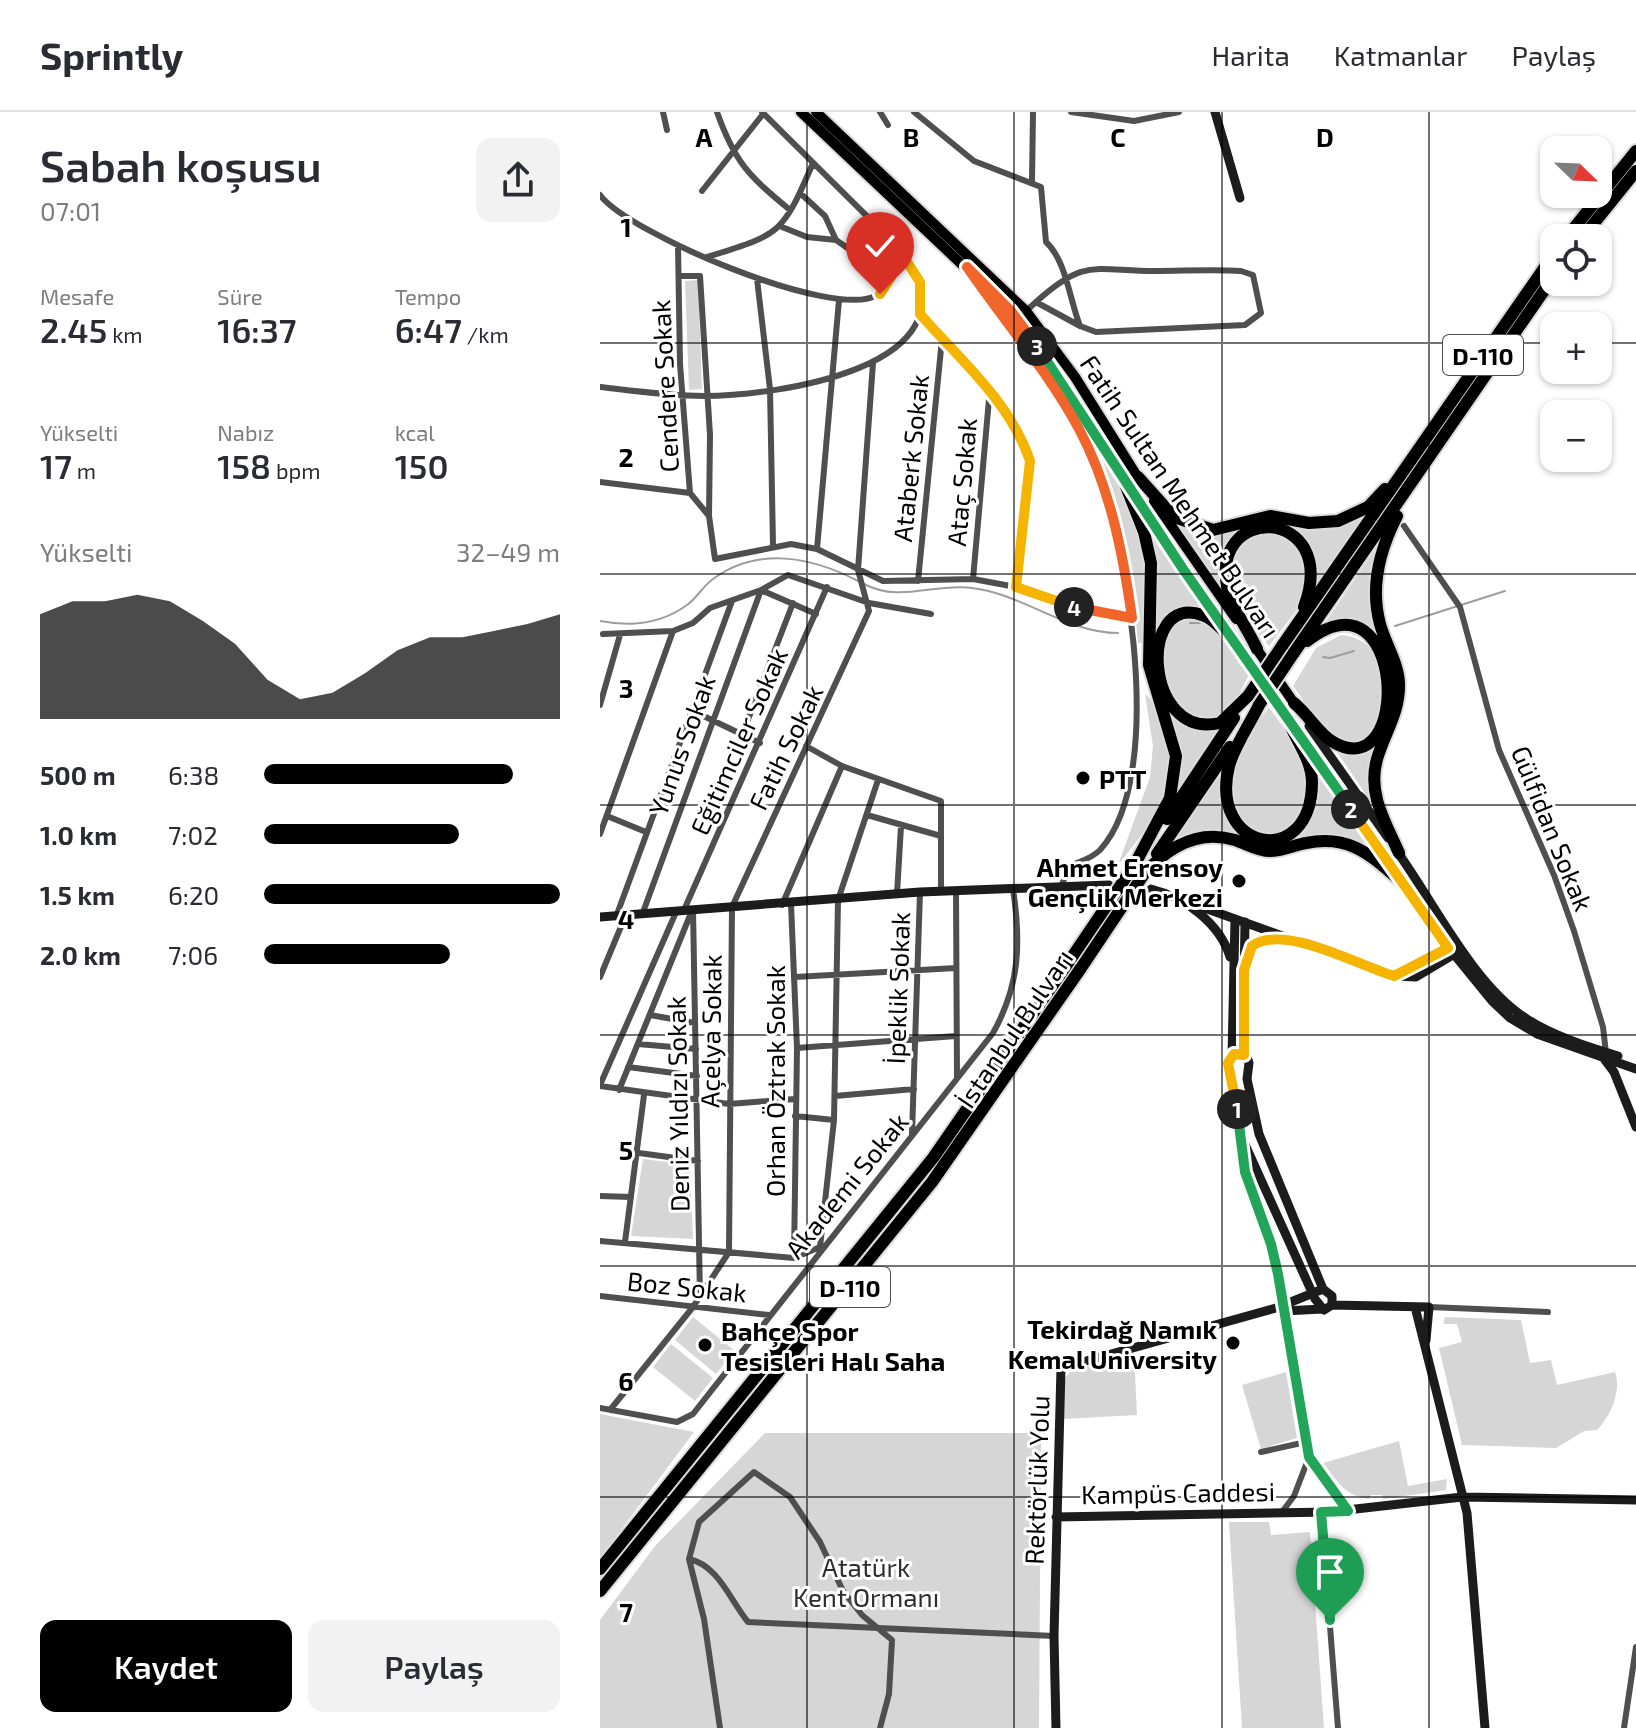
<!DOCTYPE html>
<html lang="tr">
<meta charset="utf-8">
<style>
:root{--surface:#fff;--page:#f2f2f3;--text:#2b2b33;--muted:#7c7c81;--line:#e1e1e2;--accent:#000}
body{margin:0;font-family:"Exo 2",sans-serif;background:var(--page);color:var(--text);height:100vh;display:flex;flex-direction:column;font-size:30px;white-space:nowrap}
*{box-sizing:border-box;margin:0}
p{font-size:26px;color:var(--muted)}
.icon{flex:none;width:44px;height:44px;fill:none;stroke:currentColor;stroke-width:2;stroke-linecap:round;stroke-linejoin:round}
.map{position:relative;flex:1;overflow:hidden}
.panel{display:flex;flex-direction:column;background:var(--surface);width:600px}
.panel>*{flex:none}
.needle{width:52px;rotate:113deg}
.fabs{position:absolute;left:940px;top:24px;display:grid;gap:16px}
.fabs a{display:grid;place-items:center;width:72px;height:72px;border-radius:16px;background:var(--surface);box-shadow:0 2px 6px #0004;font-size:40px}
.pin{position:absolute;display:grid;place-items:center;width:68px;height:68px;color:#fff;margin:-82px -34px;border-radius:50% 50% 50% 0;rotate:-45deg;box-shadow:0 0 8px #0007}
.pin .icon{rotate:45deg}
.km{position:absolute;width:40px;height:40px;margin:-20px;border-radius:50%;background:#222;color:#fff;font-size:22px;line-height:40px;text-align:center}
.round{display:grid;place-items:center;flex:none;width:84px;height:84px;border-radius:16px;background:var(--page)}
.head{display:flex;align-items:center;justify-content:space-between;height:136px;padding:0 40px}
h1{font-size:44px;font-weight:600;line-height:60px}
.metrics{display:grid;grid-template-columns:repeat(3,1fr);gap:12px;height:136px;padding:8px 40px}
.metrics div{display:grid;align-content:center}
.metrics b{font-size:34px;font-weight:600}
.metrics small{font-size:22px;font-weight:400}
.metrics p{font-size:22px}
.chart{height:224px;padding:16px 40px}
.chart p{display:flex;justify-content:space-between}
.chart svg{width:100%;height:144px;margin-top:8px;fill:var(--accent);opacity:.7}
.cta{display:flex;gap:16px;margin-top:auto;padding:16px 40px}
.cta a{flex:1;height:92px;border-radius:16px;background:var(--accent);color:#fff;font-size:32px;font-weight:600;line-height:92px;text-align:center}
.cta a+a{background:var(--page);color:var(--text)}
ul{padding:0 40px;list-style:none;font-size:26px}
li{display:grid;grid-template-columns:128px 96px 1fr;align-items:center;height:60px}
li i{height:20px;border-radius:10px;background:var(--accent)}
header{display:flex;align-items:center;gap:48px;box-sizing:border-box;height:112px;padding:0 40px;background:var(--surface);border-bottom:2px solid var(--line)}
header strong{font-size:38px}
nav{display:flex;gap:44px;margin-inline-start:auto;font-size:28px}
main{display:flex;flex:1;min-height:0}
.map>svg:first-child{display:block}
.green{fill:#d6d6d6}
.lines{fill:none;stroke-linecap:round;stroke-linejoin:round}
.stream{stroke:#9d9d9d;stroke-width:2}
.primary-casing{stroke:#dbdbdb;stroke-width:14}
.highway-casing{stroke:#dbdbdb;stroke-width:16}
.street{stroke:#4f4f4f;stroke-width:6}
.secondary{stroke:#1c1c1c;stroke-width:9}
.primary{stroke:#000;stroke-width:10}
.highway{stroke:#000;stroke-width:12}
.highway-bridge-casing{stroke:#dbdbdb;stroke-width:16;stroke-linecap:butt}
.highway-bridge{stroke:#000;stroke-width:12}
.split-1-casing{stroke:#fff;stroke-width:16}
.split-2-casing{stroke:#fff;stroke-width:16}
.split-3-casing{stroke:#fff;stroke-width:16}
.split-4-casing{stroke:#fff;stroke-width:16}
.split-5-casing{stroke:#fff;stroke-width:16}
.split-1{stroke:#22a559;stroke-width:10}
.split-2{stroke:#f5b400;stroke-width:10}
.split-3{stroke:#22a559;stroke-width:10}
.split-4{stroke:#f0652b;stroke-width:10}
.split-5{stroke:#f5b400;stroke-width:10}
.grid{fill:none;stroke:#000;stroke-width:2;stroke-opacity:0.55}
.poi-dot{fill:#000;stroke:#fff;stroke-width:3}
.labels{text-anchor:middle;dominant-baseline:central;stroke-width:6;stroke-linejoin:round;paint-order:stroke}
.shield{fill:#fff;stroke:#4c4c4c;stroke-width:2}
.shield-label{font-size:24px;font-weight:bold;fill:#000}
.street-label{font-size:26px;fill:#000;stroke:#fff}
.poi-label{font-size:26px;font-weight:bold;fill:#000;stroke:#fff;text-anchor:start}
.park-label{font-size:26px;fill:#2d2d2d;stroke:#fff}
.grid-label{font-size:26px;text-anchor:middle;font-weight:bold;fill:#000;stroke:#fff;stroke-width:6;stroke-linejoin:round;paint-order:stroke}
</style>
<header>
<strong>Sprintly</strong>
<nav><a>Harita</a><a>Katmanlar</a><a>Paylaş</a></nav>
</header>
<main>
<section class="panel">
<div class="head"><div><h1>Sabah koşusu</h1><p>07:01</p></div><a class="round"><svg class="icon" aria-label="share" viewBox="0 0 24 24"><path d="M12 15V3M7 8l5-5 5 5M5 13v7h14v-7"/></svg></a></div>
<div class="metrics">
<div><p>Mesafe</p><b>2.45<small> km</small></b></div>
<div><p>Süre</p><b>16:37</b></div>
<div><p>Tempo</p><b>6:47<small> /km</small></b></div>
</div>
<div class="metrics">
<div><p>Yükselti</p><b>17<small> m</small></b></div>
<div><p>Nabız</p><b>158<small> bpm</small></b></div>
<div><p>kcal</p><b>150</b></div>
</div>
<div class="chart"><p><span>Yükselti</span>32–49 m</p>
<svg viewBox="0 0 160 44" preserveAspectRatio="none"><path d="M0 44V12L10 8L20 8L30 6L40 8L50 14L60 21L70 32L80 38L90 36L100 30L110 23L120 19L130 19L140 17L150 15L160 12V44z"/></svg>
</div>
<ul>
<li><b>500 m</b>6:38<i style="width:84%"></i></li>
<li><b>1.0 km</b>7:02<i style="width:66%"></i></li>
<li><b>1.5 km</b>6:20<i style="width:100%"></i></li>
<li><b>2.0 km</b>7:06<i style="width:63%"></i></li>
</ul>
<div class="cta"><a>Kaydet</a><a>Paylaş</a></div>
</section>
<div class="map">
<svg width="1036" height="1616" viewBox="0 0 1036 1616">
<rect width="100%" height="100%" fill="#fff"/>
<path class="green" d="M98,168L102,277L89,278L85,169Z
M426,208L471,267L571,424L852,828L765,710L569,425Z
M492,331C522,374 548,428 547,481C546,498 543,515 542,531H538L530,448Z
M767,400L714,475L707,433L685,412Z
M579,413L610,423L642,418L625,440L622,476Z
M547,415L605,499C576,493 560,505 553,533L558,464Z
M668,417L695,428L708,455L699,495L669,534C638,496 619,473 644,426Z
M778,433L773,458L783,532L733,512L723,514Z
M582,506C615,505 631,537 650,561C642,575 635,594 622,603C589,629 563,574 562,546C562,537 567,525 569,515Z
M741,523C781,526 788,567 781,600C779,606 779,613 775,618C771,622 765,626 760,630C726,629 712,599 693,574L716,536Z
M545,582C552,586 556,599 560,607C587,663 553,711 518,753L550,665L553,634Z
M669,595C682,614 700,635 706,658C727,744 610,742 633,658C640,635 655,615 669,595Z
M570,597C584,615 600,619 622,616L579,679L578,629L567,598Z
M784,622L770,656L769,687L737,640H758Z
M624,657C621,684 621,706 644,724H586L574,729Z
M721,663L768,729L762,732L740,727L690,730C712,710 718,692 721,663Z
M43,1047L90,1053L93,1127L31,1124Z
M93,1205L135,1239L116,1262L75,1228Z
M845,1205L921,1208L930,1251L951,1248L957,1273L1015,1260C1022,1279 1010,1305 997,1318L984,1319L956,1336L862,1333L839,1236L862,1230L857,1212H843Z
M71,1232L113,1266L95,1289L53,1255Z
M534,1241L537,1303L463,1307L464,1267L471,1259Z
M686,1260L697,1326L661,1337L642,1273Z
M0,1302L94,1320L0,1446Z
M165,1321H441L439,1616H0V1508L55,1434Z
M799,1329L808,1374L847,1367L846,1378L783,1387L782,1383H771L769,1387C745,1384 737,1369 723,1351Z
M629,1410H669L671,1423L710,1420L724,1616H642Z"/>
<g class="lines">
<path class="stream" d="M264,472C300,491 333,471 372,476C423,482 467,521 518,521
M649,501L661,500
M0,509C31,515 61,512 87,493C97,486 103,474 113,467C158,434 212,445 258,469
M590,511H600
M795,514L905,479
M723,545L730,546L754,539"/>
<g class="primary-casing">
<path id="primary" d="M201,0L411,199L471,282L522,363
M216,0L426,199L475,265L540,369
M531,377L623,512
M554,389L636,507
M632,525L686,602
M654,533L694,591"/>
</g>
<g class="highway-casing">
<path id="highway" d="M966,126L1036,39
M982,126L1036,59
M520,359L544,420L551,451L549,553L576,644L570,686L535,752
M538,365L574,405L613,418L670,404L709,411L738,409L768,395L785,377
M797,404C780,437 770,475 780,512C785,531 798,550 799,571C800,600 785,620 777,647C767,682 786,711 799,741
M636,530C624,522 616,507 602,503C537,480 544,629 620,611L648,584
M682,534L954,142
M657,537C649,519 635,501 629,482C603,389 742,393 704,495
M693,542L954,164
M694,591C708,602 718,621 733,630C813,677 806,452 707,529
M659,593C650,612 635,633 629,654C608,739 711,759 712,671C712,645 693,626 686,602
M567,707L634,606
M557,742L630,635
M544,762C568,735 598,717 635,728C647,732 658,739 670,739C682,739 694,733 706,731C752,722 772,745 803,771
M0,1457L333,1046L472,845
M0,1479L332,1070L481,856"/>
</g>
<path class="street" d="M63,0L67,18
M117,0C135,51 149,64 190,98
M280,0L288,13
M314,0L374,49L441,75L446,130C466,148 470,189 480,214L496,220L645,213L661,201L653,163L641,159C612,157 584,159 555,159C494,159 486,145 436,190
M471,0L534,9L579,0
M432,69L433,0
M102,79L163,2
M200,81L225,104L236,128
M0,83C29,122 235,209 277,183C293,173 293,150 296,133
M182,115L207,125L236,128L272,153L293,148
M78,134L80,252L90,381L109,404
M107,145C181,122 182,123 213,51
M79,164H100L110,323L109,404L115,447L191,432L217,437L283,469L373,467L416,475L497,501L532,506
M157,167L170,277L173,433
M383,177C415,224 453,267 479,317C525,402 571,661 500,738C490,748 479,749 468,755L462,773
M426,199L436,190L480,214
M320,202C360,248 410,289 430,349L416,475
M0,275C34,279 69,284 104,284C174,284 380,256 306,143L162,0
M0,370L90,381
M804,414L860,495L899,638L954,763L974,819L1003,915L1006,941
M217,437L239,188
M373,467L390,276
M318,469L342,227
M3,522L73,519L93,511L110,496L161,478L188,463L269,491L331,502
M0,593L20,523
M91,598L160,631
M142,623L193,491
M206,634L242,654L341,689V779
M267,703L341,724
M7,704L46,720
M0,722L73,519
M356,778L357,966
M297,782L301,714
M191,792L197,936L194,1146
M182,793L242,654
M93,797L100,1186
M84,798L227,475
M42,803L161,478L216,502
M16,805L132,489
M0,865L25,805
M195,865L356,856
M50,903L95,911
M38,932L96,937
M197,936L356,924
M28,955L97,964
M0,973L77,798
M0,974L129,992L195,987
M19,978L91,801
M235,984L314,977
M195,1004L234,1008
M312,1022L320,780
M39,1041L98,1049
M0,1084L31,1085
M0,1129L194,1146L220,1135L234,1008L238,788L278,668
M25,1130L44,983
M129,1140L132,795L269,499L258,458L273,251
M0,1184L169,1203
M829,1195L948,1200
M0,1296L77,1310L93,1302L393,921C420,873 421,830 413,777
M10,1298L93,1195L129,1140
M661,1340L706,1330
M682,1400L694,1384L709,1345
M721,1400L738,1616
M89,1447C118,1453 130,1488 148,1510L454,1524
M120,1616L104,1507L89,1447L99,1410L154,1360L190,1385L220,1430L243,1479L262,1503L292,1528L289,1582L280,1616
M1024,1616L1036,1535"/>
<path class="secondary" d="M615,0L640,86
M709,614L788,726
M703,629L830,813L892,889L910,906L937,922L1036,957
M796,738C834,790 873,873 927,907C953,924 989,935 1018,944
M551,777C584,785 620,811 630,845
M574,785L794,864L816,865L858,840
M0,805L320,780L509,773
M635,807L632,944L628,955L643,1028L715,1187L724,1198L732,1193L829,1195L826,1228
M645,810L643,933L649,951L647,967L659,1022L723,1177L732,1184V1193
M646,847L657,831L681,826
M797,864L851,834
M1005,948L1014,960L1036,1015
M643,1032L645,1060L671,1132L709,1345L748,1399
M815,1195L867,1401L885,1616
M684,1199L722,1197
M456,1405L729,1400L862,1385L1036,1388
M456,1616L454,1524L461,1256L676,1196L723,1177"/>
<use href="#primary" class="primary"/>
<use href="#highway" class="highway"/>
<g class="highway-bridge-casing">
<path id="highway-bridge" d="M648,584L682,534
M659,593L693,542
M472,845L535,752
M481,856L544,762"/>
</g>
<use href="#highway-bridge" class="highway-bridge"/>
</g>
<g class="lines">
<g class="split-1-casing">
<path id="split-1" d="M637,997L645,1060L671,1132L678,1162L709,1345L748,1399L721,1400L730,1508"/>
</g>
<g class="split-2-casing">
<path id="split-2" d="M637,997L628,951L634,942L644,943V858L652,834C684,811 759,854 794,864L848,836L751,697"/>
</g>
<g class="split-3-casing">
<path id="split-3" d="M437,234L583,457L751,697"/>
</g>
<g class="split-4-casing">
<path id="split-4" d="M437,234L411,199L367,155C404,209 448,259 479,317C510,375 523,441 532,506L474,495"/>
</g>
<g class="split-5-casing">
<path id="split-5" d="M280,182L291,165L296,133L320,170V202C360,248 410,289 430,349L416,475L474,495"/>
</g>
<use href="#split-1" class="split-1"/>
<use href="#split-2" class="split-2"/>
<use href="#split-3" class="split-3"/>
<use href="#split-4" class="split-4"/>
<use href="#split-5" class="split-5"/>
</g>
<path class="grid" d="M207,0V1616M414,0V1616M622,0V1616M829,0V1616M0,231H954M998,231H1036M0,462H1036M0,693H1036M0,923H1036M0,1154H1036M0,1385H1036"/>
<g class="poi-dot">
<circle cx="483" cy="666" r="8"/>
<circle cx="639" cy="769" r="8"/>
<circle cx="633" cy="1231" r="8"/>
<circle cx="105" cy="1233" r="8"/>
</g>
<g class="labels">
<g class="shield">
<rect x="843" y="223" width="80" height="40" rx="6"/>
<rect x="210" y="1155" width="80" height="40" rx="6"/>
</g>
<g class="shield-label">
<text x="883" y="243">D-110</text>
<text x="250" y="1175">D-110</text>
</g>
<g class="street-label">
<text transform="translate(64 274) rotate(-93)">Cendere Sokak</text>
<text transform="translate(310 346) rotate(-84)">Ataberk Sokak</text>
<text transform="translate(361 370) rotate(-85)">Ataç Sokak</text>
<text transform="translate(581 384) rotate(56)">Fatih Sultan Mehmet Bulvarı</text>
<text transform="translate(138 629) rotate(-66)">Eğitimciler Sokak</text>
<text transform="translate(81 633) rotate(-70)">Yunus Sokak</text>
<text transform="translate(185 635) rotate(-64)">Fatih Sokak</text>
<text transform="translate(953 716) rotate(68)">Gülfidan Sokak</text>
<text transform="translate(297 876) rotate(-88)">İpeklik Sokak</text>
<text transform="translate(414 916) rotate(-56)">İstanbul Bulvarı</text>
<text transform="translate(110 919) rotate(-89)">Açelya Sokak</text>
<text transform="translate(174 969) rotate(-90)">Orhan Öztrak Sokak</text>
<text transform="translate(77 992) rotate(-91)">Deniz Yıldızı Sokak</text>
<text transform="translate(246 1073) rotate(-51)">Akademi Sokak</text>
<text transform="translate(87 1174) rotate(6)">Boz Sokak</text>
<text transform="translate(436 1368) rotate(-88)">Rektörlük Yolu</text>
<text transform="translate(578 1380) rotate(-1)">Kampüs Caddesi</text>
</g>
<g class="poi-label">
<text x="499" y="666">PTT</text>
<text x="623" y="754" text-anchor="end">Ahmet Erensoy<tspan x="623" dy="30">Gençlik Merkezi</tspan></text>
<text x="617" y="1216" text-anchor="end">Tekirdağ Namık<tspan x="617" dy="30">Kemal University</tspan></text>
<text x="121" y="1218">Bahçe Spor<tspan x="121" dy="30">Tesisleri Halı Saha</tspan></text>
</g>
<g class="park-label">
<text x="266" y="1454">Atatürk<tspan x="266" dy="30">Kent Ormanı</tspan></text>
</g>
</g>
<g class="grid-label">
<text x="104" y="35">A</text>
<text x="311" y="35">B</text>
<text x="518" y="35">C</text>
<text x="725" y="35">D</text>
<text x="26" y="125">1</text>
<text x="26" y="355">2</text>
<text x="26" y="586">3</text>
<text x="26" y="817">4</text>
<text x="26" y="1048">5</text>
<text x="26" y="1279">6</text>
<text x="26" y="1510">7</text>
</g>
</svg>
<div class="fabs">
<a><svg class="needle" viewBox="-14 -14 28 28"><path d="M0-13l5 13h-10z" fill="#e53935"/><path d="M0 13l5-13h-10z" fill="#7c7c81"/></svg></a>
<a><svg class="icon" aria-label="locate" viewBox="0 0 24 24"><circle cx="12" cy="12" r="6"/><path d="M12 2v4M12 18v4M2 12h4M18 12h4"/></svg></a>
<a>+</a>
<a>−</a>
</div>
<div class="pin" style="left:730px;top:1508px;background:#1e9e55"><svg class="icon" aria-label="arrive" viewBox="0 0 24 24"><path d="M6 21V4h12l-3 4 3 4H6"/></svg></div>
<div class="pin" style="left:280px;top:182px;background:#d93025"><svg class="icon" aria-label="check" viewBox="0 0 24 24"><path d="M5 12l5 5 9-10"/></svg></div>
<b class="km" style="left:637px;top:997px">1</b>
<b class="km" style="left:751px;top:697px">2</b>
<b class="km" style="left:437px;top:234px">3</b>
<b class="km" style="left:474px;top:495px">4</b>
</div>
</main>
